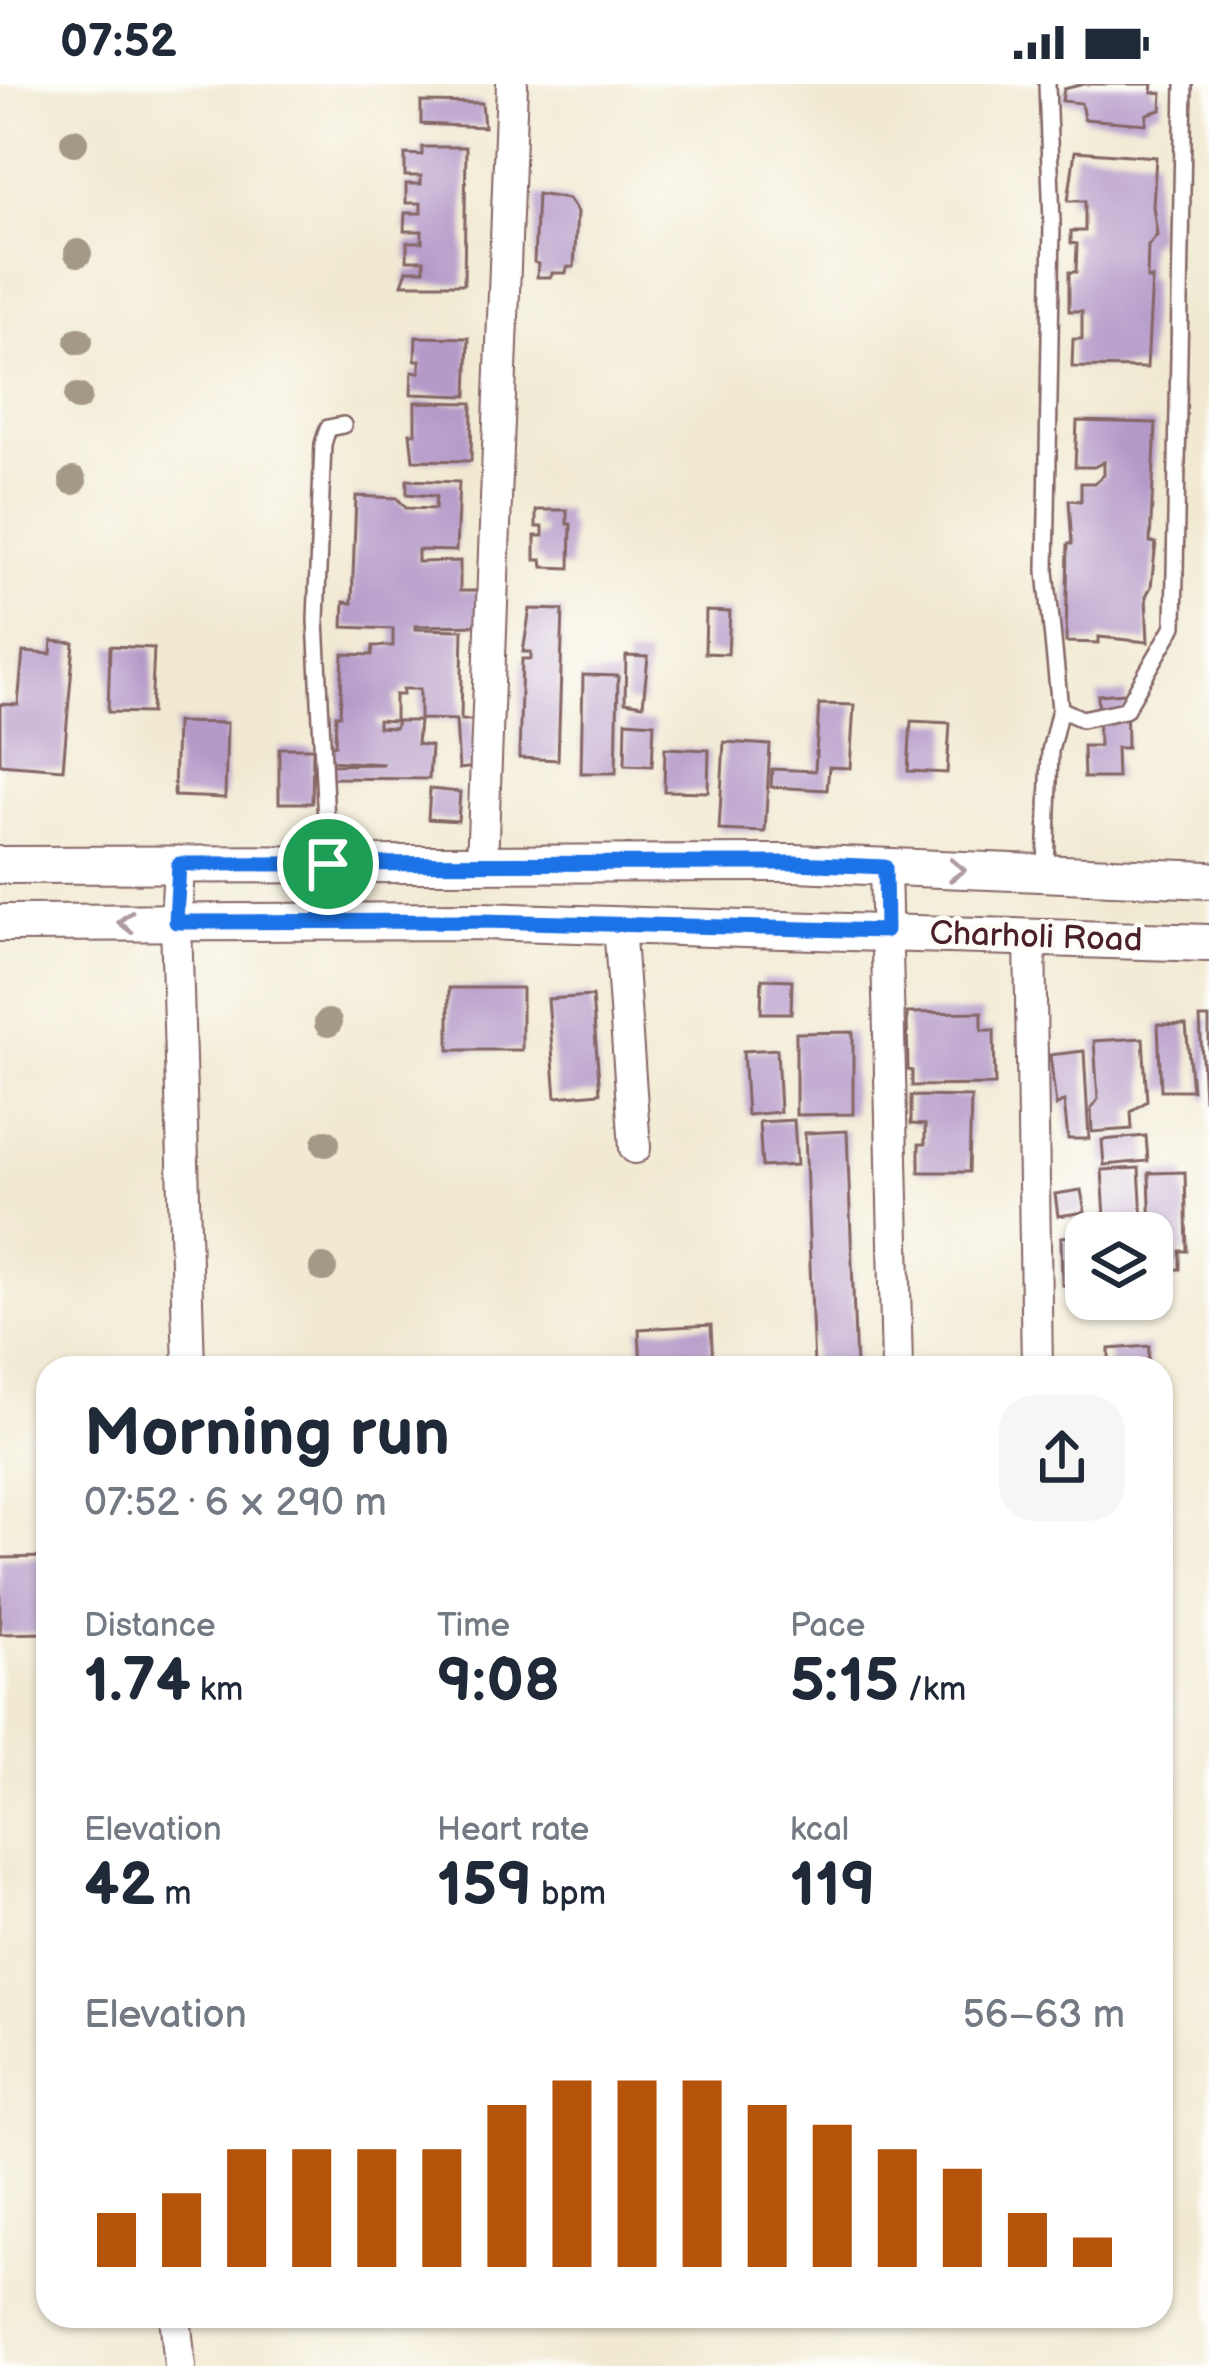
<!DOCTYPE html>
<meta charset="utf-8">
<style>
:root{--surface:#fff;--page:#f6f6f7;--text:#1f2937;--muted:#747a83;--accent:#b45309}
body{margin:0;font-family:"Balsamiq Sans",sans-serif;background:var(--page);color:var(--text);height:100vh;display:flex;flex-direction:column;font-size:45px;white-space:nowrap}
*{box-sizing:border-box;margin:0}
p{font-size:39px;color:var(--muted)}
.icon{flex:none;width:66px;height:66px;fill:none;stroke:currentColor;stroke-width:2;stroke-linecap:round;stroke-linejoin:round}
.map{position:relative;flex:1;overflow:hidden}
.side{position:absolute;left:36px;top:1272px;width:1137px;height:972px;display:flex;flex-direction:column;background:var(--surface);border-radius:36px;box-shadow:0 3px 9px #0004}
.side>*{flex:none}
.controls{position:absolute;left:1065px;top:1128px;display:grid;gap:24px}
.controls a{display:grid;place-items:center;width:108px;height:108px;border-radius:24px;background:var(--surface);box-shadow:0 3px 9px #0004;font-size:60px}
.pin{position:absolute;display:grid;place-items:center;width:102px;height:102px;color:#fff;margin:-51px;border:6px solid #fff;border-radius:50%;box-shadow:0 3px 12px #0007}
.round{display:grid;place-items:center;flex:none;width:126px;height:126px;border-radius:36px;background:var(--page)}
.head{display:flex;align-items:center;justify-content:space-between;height:204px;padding:0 48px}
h1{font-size:66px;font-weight:700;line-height:90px}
.metrics{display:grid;grid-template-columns:repeat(3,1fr);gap:18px;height:204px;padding:12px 48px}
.metrics div{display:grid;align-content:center}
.metrics b{font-size:60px;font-weight:700}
.metrics small{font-size:33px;font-weight:400}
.metrics p{font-size:33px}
.chart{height:336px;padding:24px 48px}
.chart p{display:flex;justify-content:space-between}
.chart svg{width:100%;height:216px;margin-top:12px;stroke:var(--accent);stroke-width:6}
.status{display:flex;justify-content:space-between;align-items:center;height:84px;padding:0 60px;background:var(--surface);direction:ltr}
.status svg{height:33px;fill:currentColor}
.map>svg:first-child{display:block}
.building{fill:#b59ac9}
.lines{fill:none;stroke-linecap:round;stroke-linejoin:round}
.service-casing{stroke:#846665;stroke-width:20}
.minor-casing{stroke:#846665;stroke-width:34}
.tertiary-casing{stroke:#846665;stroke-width:40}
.service{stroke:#fff;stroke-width:15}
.minor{stroke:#fff;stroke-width:30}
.tertiary{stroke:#fff;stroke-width:36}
.tree{fill:#a49986}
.oneway{stroke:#ae9aa0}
.route-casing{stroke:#fff;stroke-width:24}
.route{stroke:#1a73e8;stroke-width:15}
.labels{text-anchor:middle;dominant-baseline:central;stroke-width:9;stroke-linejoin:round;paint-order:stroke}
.street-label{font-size:33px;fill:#4a1f2b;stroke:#fdfcf7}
</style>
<div class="status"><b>07:52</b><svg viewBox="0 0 49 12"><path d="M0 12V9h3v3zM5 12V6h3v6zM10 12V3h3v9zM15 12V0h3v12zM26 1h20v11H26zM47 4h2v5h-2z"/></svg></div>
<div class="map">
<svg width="1209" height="2282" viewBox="0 0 1209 2282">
<rect width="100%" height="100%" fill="#fdfcf7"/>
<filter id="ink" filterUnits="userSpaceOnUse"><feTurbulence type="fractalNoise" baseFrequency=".00833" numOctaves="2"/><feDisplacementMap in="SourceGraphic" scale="24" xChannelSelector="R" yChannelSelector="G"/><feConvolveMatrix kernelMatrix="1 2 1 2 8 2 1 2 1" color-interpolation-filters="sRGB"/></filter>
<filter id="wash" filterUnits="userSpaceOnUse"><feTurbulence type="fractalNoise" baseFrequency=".004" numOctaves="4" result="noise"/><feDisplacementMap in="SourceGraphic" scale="48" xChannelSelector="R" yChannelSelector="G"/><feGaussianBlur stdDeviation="2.7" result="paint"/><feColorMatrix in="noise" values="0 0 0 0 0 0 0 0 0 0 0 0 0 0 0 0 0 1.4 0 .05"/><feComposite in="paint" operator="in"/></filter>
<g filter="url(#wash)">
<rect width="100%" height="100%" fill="#f1e9d1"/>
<g id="blocks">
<path class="building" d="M1084,0H1153L1152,8L1162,9L1161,26L1147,30L1146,40L1084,35L1081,19L1062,17L1064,5Z
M421,18L482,19L484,43L421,40Z
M422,63H466L464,200H402L407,186H424V176H407V158H422V147H404L405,129H421V119H406V100H421V92H405V70L422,71Z
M1075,67L1156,73L1153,122L1157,151L1148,162L1147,195L1152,194L1147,284L1072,283L1073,255H1082V227H1069V188H1076L1077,160L1071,159V147H1085V117H1068Z
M537,110L568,115L577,128L574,183H567L566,189H552L551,193H537L538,180L534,178Z
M416,253L469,254L467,312L411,310L412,288H420V276H415Z
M415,318L472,319L471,377L413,376L410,349H415Z
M1077,337L1156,339L1150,458L1156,459L1151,503L1146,512L1148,558L1099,553V559L1066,558L1068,460H1072L1069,416L1081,417V399H1094L1104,391V378L1094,383H1075Z
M407,396L459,398L456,467L418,466V478L460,477V507H486V541L415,542V545L463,546L461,636H473L476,683L459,685L456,636L420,635V605H403V611H395V637L378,636V643L395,644L397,637H419L417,660L431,662L429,695L329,694L328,681L384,680L329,677L330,661H335L336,631H340L343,570L372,571L373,562H393V545L343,543L344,518L352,519L356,412L397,414L406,424L435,425L436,412L407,410Z
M536,426H567V440H571L570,484L543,483L542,476H535V452H543V443H536Z
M530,525L563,526L558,676L519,674L522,575H531V568H523Z
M706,527L730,528L728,570L705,569Z
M52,557L74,559L63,685L0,680V620L18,621L23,568L51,570Z
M110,562L154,564L151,629L108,628Z
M626,572L648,573L643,621L625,618Z
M583,591L618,592L616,689H581Z
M1126,609L1127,664H1116L1117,694H1084L1083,662H1099L1098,611Z
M819,620L854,621L850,684L829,683L827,706L771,703L772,685L815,687Z
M626,637L654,639L652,682L625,681Z
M911,637L950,639L947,689L908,687Z
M176,638L227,639L225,714L174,712Z
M724,658L770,661L765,748L719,746Z
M279,664H313L312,719H279Z
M665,664L709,666L708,708L664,707Z
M430,705L460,708L458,737L428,735Z
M762,895L792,896L791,929H761Z
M449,904H522V966H449Z
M592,912L600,1009L556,1013L548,915Z
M982,928V946H994L995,1001L912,1002V987L908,986L907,929Z
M1200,934H1209V1015H1204Z
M1158,940L1186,941L1192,1006H1161Z
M853,948V1030L796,1031V949Z
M1143,954L1147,1017L1131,1028L1132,1045L1092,1048L1091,1025L1098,1015L1094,957Z
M777,965L780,1028L747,1031L743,967Z
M1084,967L1089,1055H1068L1064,1017L1056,1022L1050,971Z
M911,1012L971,1013L969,1088H919V1060H925V1041L911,1040Z
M794,1036L797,1081L762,1083L759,1038Z
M847,1047L856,1284H814L805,1049Z
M1146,1052L1148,1077L1104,1081L1102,1056Z
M1139,1084L1143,1149H1106L1102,1086Z
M1185,1088L1187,1167H1180V1185L1152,1186L1149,1089Z
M1081,1106L1085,1128L1058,1132L1055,1110Z
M1083,1151L1086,1202L1062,1201L1061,1153Z
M711,1241L713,1284H641L639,1245Z
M1149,1262L1148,1284H1109V1265Z
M48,1473V1549L0,1550V1474Z"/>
</g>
</g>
<g filter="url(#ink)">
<use href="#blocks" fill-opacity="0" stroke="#846665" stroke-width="3"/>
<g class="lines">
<g class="service-casing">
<path id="service" d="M1047,0L1052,139L1046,487L1060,625
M328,777L316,536L323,360L328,344L343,341
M1046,786L1050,667L1060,625L1082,635L1125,626L1174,542L1184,0"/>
</g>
<g class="minor-casing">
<path id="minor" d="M179,780L176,838L189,1284
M482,780L512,0
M885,783L897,1284
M619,840L635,1064
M1030,853L1037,1284
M175,2232L180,2282"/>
</g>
<g class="tertiary-casing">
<path id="tertiary" d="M0,781L795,779L1209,796
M0,839L482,837L1209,859"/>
</g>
<use href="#service" class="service"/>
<use href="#minor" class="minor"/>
<use href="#tertiary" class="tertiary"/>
</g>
<g class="tree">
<circle cx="74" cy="58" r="14"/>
<circle cx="78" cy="169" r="14"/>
<circle cx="79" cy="257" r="14"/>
<circle cx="78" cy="313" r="14"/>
<circle cx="73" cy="397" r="14"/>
<circle cx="328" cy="939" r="14"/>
<circle cx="326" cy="1059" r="14"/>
<circle cx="323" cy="1184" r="14"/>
</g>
<defs><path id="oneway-chevron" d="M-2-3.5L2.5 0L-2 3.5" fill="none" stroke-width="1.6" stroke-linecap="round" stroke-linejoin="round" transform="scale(3)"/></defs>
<g class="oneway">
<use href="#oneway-chevron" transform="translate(957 786) rotate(2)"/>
<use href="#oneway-chevron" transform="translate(126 838) rotate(180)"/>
</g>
</g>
<g class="lines" filter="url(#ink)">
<g class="route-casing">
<path id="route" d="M795,779L885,783L886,847L482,837L176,838L179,780Z"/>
</g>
<use href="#route" class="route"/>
</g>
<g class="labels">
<g class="street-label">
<text transform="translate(1036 853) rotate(2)">Charholi Road</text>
</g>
</g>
</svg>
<div class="controls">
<a><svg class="icon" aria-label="layers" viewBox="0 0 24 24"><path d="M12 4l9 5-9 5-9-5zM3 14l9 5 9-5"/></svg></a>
</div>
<div class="pin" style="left:328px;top:780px;background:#1e9e55"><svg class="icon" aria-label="arrive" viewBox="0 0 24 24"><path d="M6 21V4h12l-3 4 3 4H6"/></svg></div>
<section class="side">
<div class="head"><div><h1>Morning run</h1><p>07:52 · 6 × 290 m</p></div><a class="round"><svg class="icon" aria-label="share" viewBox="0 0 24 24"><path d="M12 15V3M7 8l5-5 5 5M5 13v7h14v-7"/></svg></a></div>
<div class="metrics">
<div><p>Distance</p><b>1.74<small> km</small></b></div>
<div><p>Time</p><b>9:08</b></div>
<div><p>Pace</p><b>5:15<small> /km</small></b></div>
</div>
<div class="metrics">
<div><p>Elevation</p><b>42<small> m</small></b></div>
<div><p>Heart rate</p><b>159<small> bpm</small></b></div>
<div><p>kcal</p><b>119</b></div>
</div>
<div class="chart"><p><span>Elevation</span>56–63 m</p>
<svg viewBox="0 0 160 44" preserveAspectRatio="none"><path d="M5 44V33M15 44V29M25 44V20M35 44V20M45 44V20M55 44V20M65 44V11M75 44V6M85 44V6M95 44V6M105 44V11M115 44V15M125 44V20M135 44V24M145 44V33M155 44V38"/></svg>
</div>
</section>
</div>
